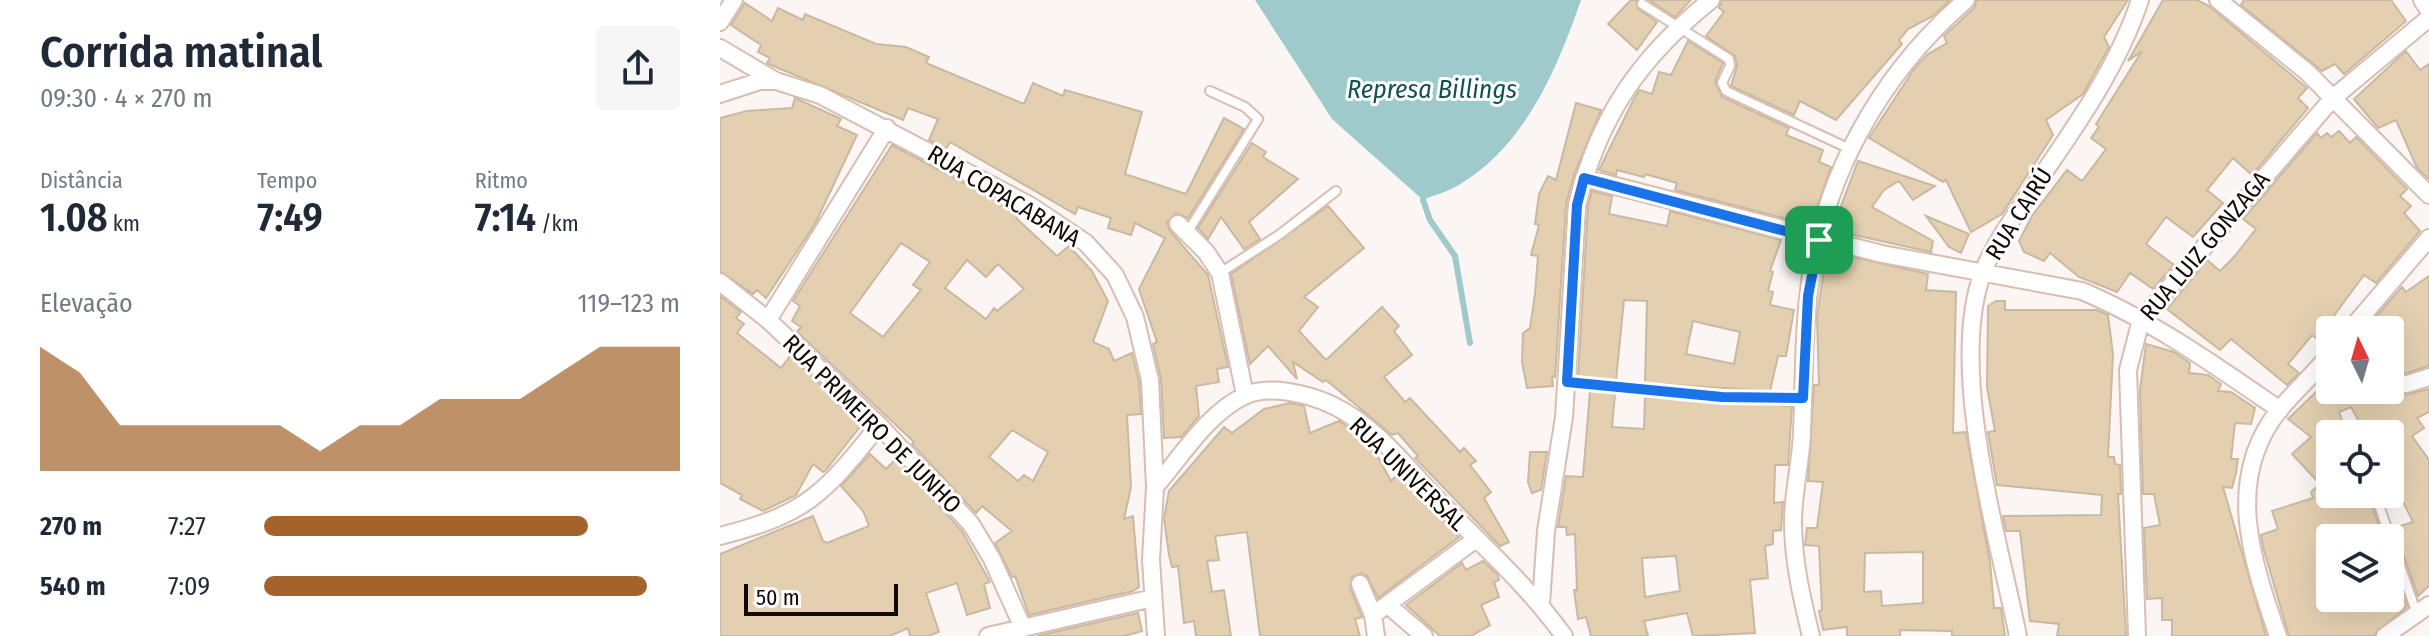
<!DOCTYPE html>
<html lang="pt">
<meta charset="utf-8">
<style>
:root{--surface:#fff;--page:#f6f6f7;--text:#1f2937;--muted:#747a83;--accent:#a3632b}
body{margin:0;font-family:"Fira Sans Condensed",sans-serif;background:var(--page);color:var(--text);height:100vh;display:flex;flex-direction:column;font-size:30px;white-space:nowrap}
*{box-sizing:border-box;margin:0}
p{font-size:26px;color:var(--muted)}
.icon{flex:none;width:44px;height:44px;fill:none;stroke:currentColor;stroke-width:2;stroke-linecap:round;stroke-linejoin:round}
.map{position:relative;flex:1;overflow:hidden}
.sheet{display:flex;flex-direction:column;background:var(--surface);width:720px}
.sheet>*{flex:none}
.needle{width:52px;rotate:355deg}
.controls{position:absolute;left:1596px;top:316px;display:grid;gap:16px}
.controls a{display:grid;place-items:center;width:88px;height:88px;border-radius:8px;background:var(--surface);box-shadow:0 8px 32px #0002;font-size:40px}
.scale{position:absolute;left:24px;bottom:20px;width:154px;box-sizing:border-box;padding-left:8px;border:4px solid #120906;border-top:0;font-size:22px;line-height:28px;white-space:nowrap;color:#120906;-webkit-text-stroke:6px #fff;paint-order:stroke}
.pin{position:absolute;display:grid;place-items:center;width:68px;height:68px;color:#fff;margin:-34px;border-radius:16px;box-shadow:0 4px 12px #0006}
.round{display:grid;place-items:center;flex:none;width:84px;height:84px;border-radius:8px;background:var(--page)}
.headline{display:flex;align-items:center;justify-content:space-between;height:136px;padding:0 40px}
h1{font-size:44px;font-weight:600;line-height:60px}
.figures{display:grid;grid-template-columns:repeat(3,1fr);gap:12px;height:136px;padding:8px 40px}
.figures div{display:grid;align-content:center}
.figures b{font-size:40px;font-weight:600}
.figures small{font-size:22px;font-weight:400}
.figures p{font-size:22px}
.chart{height:224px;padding:16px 40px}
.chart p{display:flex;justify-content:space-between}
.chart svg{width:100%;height:144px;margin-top:8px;fill:var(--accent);opacity:.7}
ul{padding:0 40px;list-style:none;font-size:26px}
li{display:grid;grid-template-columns:128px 96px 1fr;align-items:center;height:60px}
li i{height:20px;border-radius:10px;background:var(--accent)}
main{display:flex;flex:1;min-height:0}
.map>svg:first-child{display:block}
.water{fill:#9ecacb}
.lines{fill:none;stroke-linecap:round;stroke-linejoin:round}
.stream{stroke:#9ecacb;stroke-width:6}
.building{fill:#e4d0b1;stroke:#c8b9a2;stroke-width:2;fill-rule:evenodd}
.service-casing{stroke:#d9bdb1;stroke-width:12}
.minor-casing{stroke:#d9bdb1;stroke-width:20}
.service{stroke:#fff;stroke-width:8}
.minor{stroke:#fff;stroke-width:16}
.route-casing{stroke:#fff;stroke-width:16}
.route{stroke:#1a73e8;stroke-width:10}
.labels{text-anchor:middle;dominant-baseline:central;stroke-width:6;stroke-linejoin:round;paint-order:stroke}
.street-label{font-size:24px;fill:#120906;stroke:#fff}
.water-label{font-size:26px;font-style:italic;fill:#115153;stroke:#fff}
</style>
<main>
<section class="sheet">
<div class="headline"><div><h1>Corrida matinal</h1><p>09:30 · 4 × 270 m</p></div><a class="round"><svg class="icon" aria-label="share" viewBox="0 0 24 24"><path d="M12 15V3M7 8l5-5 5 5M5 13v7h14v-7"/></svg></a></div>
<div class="figures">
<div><p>Distância</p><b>1.08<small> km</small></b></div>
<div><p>Tempo</p><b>7:49</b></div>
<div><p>Ritmo</p><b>7:14<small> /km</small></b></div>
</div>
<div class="chart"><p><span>Elevação</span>119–123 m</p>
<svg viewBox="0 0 160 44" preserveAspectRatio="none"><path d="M0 44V6L10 14L20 30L30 30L40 30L50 30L60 30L70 38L80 30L90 30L100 22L110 22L120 22L130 14L140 6L150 6L160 6V44z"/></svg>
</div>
<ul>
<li><b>270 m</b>7:27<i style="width:78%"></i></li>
<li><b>540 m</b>7:09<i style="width:92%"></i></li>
</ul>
</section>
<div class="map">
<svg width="1709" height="636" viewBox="0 0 1709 636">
<rect width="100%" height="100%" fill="#fbf5f3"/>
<path class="water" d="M535,0H861C837,69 805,147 737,186C727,192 714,195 703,200L612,119Z"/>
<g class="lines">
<path class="stream" d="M703,200L710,220L735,256L750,343"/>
</g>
<path class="building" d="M911,0H916L918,9L937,22L917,50L888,24Z
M929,0H971L955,17Z
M1002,0H1230L1213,16L1188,29L1179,40L1182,44L1116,120L1080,101L1074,115L1011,86L1017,66L1015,56L986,36L1004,12L999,8Z
M1257,0H1408L1384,37L1389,47L1363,94L1326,120L1333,135L1282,214L1251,232L1226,180L1223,182L1149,138L1194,69L1208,54L1227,43L1224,36L1254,8Z
M1443,0H1477L1489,6L1587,88L1578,98L1588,108L1532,175L1513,158L1487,190L1503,203L1473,237L1446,217L1426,244L1454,265L1433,289L1410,273L1397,292L1359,277L1330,253L1324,261L1304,252L1299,241L1312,216L1347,170L1362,181L1386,149L1371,138L1379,127L1376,124L1422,51L1408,61Z
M1524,0H1671L1686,21L1624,74L1615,64L1602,71L1521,5Z
M25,3L52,21L58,8L83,20L85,14L156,44L186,47L209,57L206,63L304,104L313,83L343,96L345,90L422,112L405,174L466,194L504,118L524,129L468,218L456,213L447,222L450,231L488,275L508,367L497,369L499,382L476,386L479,416L461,437L444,438L441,379L433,344L437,342L419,289L445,238L415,223L411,235L388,228L391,218L358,207L355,214L230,142L226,149L209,140L218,119L188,108L183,120L51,65L47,63L50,58L38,52L41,45L11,25Z
M968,41L1003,63L995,82L1002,97L1069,128L1066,135L1103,150L1099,162L1111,167L1091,225L955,190L957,183L925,174L924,177L897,170L896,175L879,170L915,97L919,90L932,94L939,72L951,75Z
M1686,51L1700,70L1709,64V179L1697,168L1676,120L1658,128L1634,99Z
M75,98L121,119L117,126L137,135L95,224L46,298L37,290L33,294L0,271V118L27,111L72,108Z
M856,103L881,110L854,175L846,204L835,377L832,376L833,386L807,388L802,362L803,333L810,328L815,294L818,256L811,255L819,225L815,224L819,194L828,176L836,180Z
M1619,131L1630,143L1636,137L1687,189L1680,196L1691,206L1684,213L1700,231L1656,283L1644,275L1610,321L1617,327L1610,330L1604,344L1592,335L1568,364L1579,373L1567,385L1511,339L1500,350L1447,309L1487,260L1500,271L1514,257L1536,229L1523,219L1597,133L1601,138L1607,133L1611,137Z
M532,143L546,152L543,157L578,179L529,222L540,239L524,249L501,217L488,239L478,228Z
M172,145L268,196L298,216L296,218L337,256L349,246L372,271L388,301L373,342L389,349L394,361L412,353L419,382L421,414L407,415L411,487L404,519L413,516L419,587L413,591L309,615L295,576L292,577L275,543L292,531L262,506L256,513L192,444L194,442L77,332L81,327L72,321L80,306L73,301ZM181,243L210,262L193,285L201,290L163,337L130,313ZM247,260L266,277L278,264L304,289L277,311L274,308L266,319L225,288ZM292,430L328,452L313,481L304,475L298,481L269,457Z
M1138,161L1215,186L1193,200L1179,181L1164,190L1152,207L1213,241L1211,252L1112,230Z
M872,191L892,196L889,214L947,226L950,211L1061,240L1050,271L1053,272L1048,291L1053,292L1050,305L1074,310L1066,356H1058L1050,391L925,383L927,301L904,300L896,380L858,376L868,207ZM973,321L1020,332L1014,364L966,354Z
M608,206L644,248L584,297L598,307L579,331L606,360L662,307L679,326L674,331L692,355L664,377L685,402L690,398L740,452L744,448L756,461L750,465L771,492L764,498L789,542L780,546L695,458L698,456L678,433L672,435L606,380L603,382L573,362L577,379L548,346L530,364L511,274Z
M1206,216L1249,234L1241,253L1229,247Z
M1107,251L1208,274L1206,290L1236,292L1233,433L1246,432L1270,562L1274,608H1281L1285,636H1232V631L1180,630V636H1127V627L1103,630L1099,611L1102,610L1099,546L1085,545L1087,528H1097L1103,482L1088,481L1094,385H1099L1097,316ZM1203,552V603L1162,606L1161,591L1144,592L1145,553Z
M1709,276V366L1683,374L1670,366V330H1644L1682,287L1686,292Z
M0,296L21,312L16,318L24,324L17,333L61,368L70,356L142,424L106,470L103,472L93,464L76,495L43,511L20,499L22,495L0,483Z
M1276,301H1285V310H1377L1388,315L1393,354L1388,457H1394L1395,464L1400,465L1401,494H1398L1406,636H1337L1339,624L1310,621L1300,531H1286L1283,516L1381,515L1382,495L1277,485L1268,432L1275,431L1267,387L1268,306Z
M1426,344L1454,352L1470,363L1469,373L1488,375L1501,384L1498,391L1511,392L1535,408L1531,424L1515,423L1511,459H1518L1516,473L1512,488L1503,487L1546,636H1452V620H1442V598L1427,599L1424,528L1440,525L1434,494H1423L1420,390Z
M1601,387L1605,390H1678L1685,395L1709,389V412L1697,418L1704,428L1692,436L1709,460V586L1698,596L1674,528L1693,522L1670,475V434H1646L1631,407L1619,412L1627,434H1610V494H1648L1663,538H1610V598H1670V558L1687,606L1653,636H1569L1543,547L1541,535L1558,529L1552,511L1593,498L1591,492L1600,484L1572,454L1591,437L1568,419Z
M870,391L895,394L892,427L924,429L925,397L1072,406L1068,465H1055L1054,503L1063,502L1061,530L1053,531V544L1045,546L1048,578L1030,580L1035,633L973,636L967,613L924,621L928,636H871L866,617L858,619L854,590H857L855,534L847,535L846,527H838L846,476L863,477ZM956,556L960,591L925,597L922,558Z
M570,403L584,406L590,433L619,421L636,433L653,448L671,481L679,473L739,537L658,598L647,576L641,573L632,577L630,588L642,617L635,619L640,636H540L527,532L495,536L499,560L487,561L492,592L504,590L511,636H476L474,621L464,623L458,566L452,567L449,555L444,518L449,491L504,427L512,433L544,409Z
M810,452H827L821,490L812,493L808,482Z
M150,454L166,469L176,459L242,531L270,582L264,584L270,608L247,615L237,583L206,593L219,632L208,636H190L188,628L170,636H0V554L93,516L103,541L107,543L149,526L143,511L121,486Z
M763,561L778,575L779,580L774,582L779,597L761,605L770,625L751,636H720L686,605L742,563L746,570Z
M418,613L422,631L404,636H317Z"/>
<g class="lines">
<g class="service-casing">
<path id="service" d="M922,4L1009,59L1010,66L1002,83L1006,91L1130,149
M467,233L538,119L525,107L490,91
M500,273L559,235L616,191
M1670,374L1687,384
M847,382L1002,397L1083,398
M1655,494L1697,614"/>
</g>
<g class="minor-casing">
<path id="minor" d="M1498,0L1587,72L1709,195
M1702,0L1709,11
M0,22L14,0
M0,48L54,80
M0,94L40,81H56L100,95L311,206L366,243L395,275L415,317L430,380L435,487L431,560L436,636
M864,178L1162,254L1362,291C1433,321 1496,366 1560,410
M458,224L486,252L500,273L525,395
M0,282L48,320L159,425L251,524L272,559L303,628
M48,320L167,128
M1630,330L1709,238
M1687,384L1709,377
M435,487C460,458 488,413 524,396C548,384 589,394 612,405C655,425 688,469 720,502C763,546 808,586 844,636
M0,536C87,514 104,494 159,425
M640,584L653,615L656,636
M821,604L826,531L844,417L857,205C879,116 920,57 991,0
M669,606L704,636
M653,615L756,539
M268,636L433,598
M1091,636C1082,599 1073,561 1073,522C1073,492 1081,462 1082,432C1084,387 1083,343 1088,298C1100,182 1158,76 1246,0
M1298,636C1278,536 1227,367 1263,272C1275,241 1298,212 1316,184C1356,126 1398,67 1420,0
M1417,636L1408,370L1421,320L1613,98L1709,18
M1558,636C1532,560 1503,479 1560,409C1576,390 1595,373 1610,354
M1665,636L1709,605"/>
</g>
<use href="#service" class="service"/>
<use href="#minor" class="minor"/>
</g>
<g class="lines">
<g class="route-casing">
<path id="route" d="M864,178L1099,240L1088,296L1083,398L1002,397L847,382L857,205Z"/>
</g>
<use href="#route" class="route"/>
</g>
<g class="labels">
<g class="street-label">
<text transform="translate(284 196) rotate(31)">RUA COPACABANA</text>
<text transform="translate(1299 214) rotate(-58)">RUA CAIRÚ</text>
<text transform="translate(1485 246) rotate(-50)">RUA LUIZ GONZAGA</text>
<text transform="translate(152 424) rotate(45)">RUA PRIMEIRO DE JUNHO</text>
<text transform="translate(688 474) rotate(44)">RUA UNIVERSAL</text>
</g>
<g class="water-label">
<text x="712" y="89">Represa Billings</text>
</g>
</g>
</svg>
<div class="controls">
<a><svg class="needle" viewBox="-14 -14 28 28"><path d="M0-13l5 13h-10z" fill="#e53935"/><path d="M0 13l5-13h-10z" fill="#747a83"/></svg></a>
<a><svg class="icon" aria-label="locate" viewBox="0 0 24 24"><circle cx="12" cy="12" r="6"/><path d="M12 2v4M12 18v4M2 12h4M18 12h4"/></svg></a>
<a><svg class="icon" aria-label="layers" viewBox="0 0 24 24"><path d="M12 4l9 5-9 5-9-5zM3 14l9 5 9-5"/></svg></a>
</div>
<div class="scale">50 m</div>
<div class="pin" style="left:1099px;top:240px;background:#1e9e55"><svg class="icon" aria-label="arrive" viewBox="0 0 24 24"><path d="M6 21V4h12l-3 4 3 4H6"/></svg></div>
</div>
</main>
